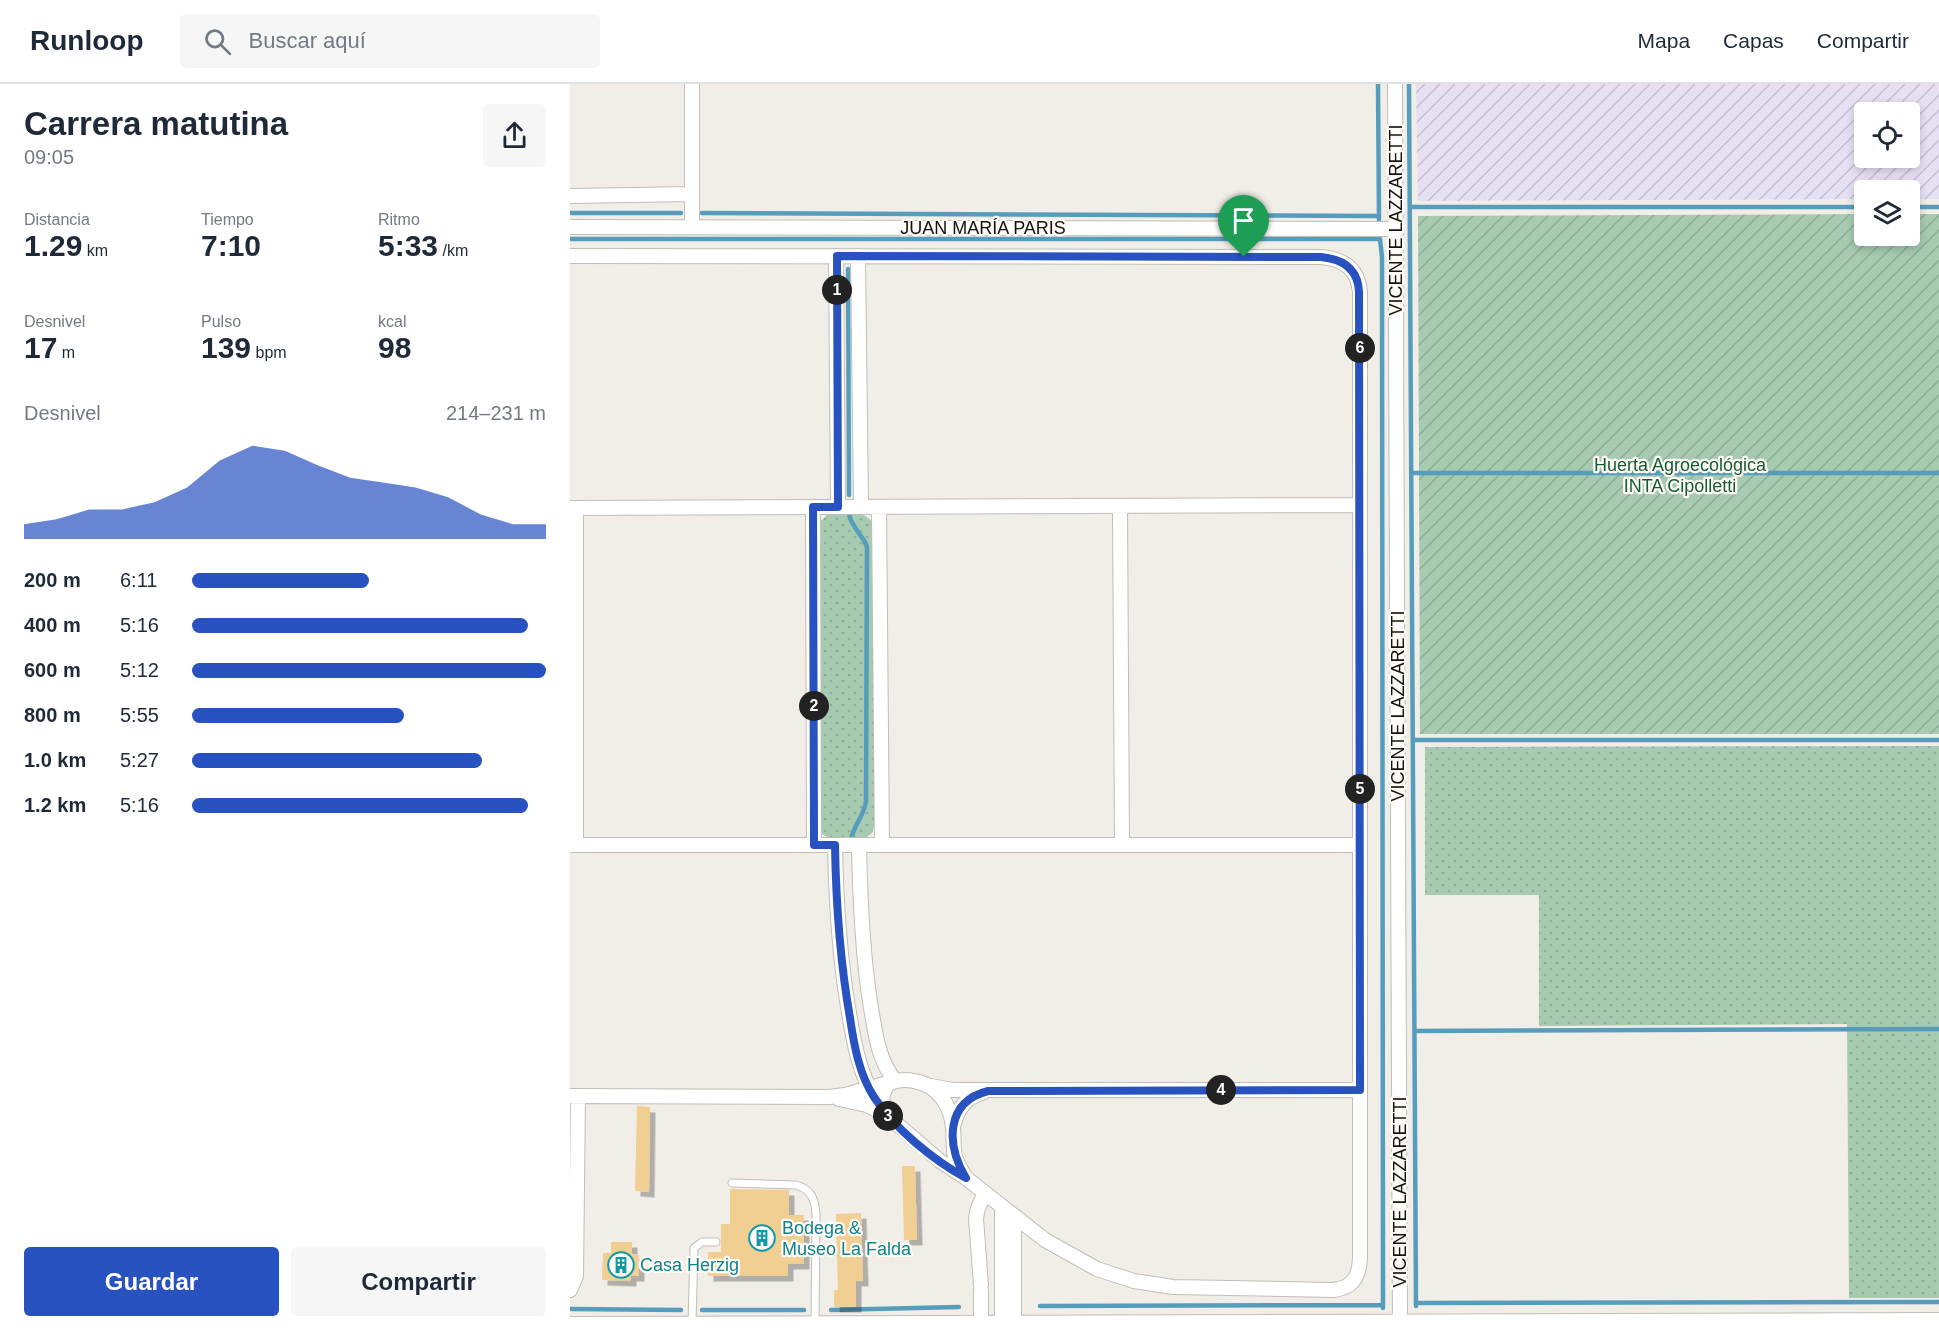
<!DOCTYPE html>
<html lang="es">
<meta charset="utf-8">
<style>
:root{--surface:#fff;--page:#f6f6f7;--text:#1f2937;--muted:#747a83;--line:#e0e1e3;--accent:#2852c0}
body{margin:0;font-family:Helvetica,sans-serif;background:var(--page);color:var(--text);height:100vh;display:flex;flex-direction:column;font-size:22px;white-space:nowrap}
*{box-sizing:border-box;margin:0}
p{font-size:20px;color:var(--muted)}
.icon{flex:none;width:33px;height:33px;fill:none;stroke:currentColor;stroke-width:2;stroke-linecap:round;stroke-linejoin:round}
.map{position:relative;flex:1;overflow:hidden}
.panel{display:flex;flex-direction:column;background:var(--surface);width:570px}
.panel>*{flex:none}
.buttons{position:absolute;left:1284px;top:18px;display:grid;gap:12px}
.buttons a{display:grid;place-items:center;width:66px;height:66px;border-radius:6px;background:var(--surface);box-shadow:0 3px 9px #0003;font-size:30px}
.pin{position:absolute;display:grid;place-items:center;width:51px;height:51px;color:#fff;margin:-62px -26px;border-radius:50% 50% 50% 0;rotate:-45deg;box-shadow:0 0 6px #0007}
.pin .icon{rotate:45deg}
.km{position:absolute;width:30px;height:30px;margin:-15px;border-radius:50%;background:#222;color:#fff;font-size:16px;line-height:30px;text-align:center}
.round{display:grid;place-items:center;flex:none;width:63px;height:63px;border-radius:6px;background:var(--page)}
.overview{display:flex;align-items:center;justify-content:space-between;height:102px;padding:0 24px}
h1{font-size:33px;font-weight:700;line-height:45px}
.stats{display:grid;grid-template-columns:repeat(3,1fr);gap:9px;height:102px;padding:6px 24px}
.stats div{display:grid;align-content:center}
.stats b{font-size:30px;font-weight:700}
.stats small{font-size:16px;font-weight:400}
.stats p{font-size:16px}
.chart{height:168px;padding:12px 24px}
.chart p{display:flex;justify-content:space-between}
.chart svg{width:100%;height:108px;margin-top:6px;fill:var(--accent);opacity:.7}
.button{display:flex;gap:12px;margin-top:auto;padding:12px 24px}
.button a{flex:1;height:69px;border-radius:6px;background:var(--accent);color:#fff;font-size:24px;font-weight:700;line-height:69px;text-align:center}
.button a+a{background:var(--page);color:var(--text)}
ul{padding:0 24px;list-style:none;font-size:20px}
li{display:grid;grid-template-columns:96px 72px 1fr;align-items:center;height:45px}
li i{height:15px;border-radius:8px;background:var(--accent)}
header{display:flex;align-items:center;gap:36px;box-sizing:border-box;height:84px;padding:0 30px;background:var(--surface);border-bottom:2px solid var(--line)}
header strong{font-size:28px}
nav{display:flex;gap:33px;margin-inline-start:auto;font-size:21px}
.search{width:420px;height:54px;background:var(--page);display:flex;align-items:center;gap:15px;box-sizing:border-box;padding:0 21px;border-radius:6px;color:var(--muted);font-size:22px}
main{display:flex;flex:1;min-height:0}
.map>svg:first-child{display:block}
.industrial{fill:url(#industrial-furrows);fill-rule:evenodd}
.grass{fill:url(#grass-dots)}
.garden{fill:url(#garden-furrows)}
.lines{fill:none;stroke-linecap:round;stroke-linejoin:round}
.stream{stroke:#569dbd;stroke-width:4.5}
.building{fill:#f1ce92;filter:url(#shadow)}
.lane-casing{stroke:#c1bdb7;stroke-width:9}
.street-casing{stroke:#c1bdb7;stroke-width:16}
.secondary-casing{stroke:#c1bdb7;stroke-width:22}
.lane{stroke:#fff;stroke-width:7}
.street{stroke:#fff;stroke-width:14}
.secondary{stroke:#fff;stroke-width:20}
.route-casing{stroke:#fff;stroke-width:12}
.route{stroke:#2852c0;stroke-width:8}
.labels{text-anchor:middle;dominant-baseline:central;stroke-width:4.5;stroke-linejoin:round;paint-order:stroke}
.street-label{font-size:18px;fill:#131210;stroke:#fffbf4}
.park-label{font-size:18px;fill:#155b35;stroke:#fffbf4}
.culture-label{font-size:18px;fill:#0d838f;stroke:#fffbf4;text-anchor:start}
</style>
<header>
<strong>Runloop</strong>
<div class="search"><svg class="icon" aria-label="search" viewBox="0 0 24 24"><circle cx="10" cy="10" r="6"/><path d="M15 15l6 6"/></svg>Buscar aquí</div>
<nav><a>Mapa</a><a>Capas</a><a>Compartir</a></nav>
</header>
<main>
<section class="panel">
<div class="overview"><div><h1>Carrera matutina</h1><p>09:05</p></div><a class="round"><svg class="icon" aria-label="share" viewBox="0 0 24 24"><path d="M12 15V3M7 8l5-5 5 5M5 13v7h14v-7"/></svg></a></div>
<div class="stats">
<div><p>Distancia</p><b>1.29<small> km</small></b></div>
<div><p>Tiempo</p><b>7:10</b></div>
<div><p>Ritmo</p><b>5:33<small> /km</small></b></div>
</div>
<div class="stats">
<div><p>Desnivel</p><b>17<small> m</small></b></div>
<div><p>Pulso</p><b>139<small> bpm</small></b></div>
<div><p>kcal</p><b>98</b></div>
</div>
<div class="chart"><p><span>Desnivel</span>214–231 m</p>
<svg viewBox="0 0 160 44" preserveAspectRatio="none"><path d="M0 44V38L10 36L20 32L30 32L40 29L50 23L60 12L70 6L80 8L90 14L100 19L110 21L120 23L130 27L140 34L150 38L160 38V44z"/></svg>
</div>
<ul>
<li><b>200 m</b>6:11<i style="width:50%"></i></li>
<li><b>400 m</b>5:16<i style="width:95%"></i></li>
<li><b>600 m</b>5:12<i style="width:100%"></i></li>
<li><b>800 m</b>5:55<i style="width:60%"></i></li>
<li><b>1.0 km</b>5:27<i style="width:82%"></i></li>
<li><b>1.2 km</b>5:16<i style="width:95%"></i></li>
</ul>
<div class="button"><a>Guardar</a><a>Compartir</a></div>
</section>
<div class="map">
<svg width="1369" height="1244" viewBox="0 0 1369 1244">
<defs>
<pattern id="industrial-furrows" width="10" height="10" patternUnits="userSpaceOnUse" patternTransform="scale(1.5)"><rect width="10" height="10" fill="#e7e0f5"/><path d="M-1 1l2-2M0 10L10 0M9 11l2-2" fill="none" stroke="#c5bfd1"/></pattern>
<pattern id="grass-dots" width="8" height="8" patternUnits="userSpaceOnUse" patternTransform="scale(1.5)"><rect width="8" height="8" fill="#a6cbb1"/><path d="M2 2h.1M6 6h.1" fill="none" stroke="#8ead97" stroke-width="1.8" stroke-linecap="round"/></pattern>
<pattern id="garden-furrows" width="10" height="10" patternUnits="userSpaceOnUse" patternTransform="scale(1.5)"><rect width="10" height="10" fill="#a6cbb1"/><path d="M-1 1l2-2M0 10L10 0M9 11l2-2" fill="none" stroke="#8ead97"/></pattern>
<filter id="shadow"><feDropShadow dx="5.5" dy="5.5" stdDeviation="0" flood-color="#0004"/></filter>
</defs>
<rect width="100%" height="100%" fill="#f1ede7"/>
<path class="industrial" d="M846,0H1369V115H1340V106H1294V115L848,117ZM1294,28H1340V74H1294Z"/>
<path class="grass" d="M258,430C274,429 301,424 304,445L305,740L302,749C292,759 260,759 250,748L248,440Z
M1369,662V1214H1279L1277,940L969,942V811H855V663Z"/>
<path class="garden" d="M1294,130V152H1340V130H1369V650H850L848,132Z"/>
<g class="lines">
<path class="stream" d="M808,0L809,136
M839,0L846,1222
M840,123H1294
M1340,123H1369
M0,129H111
M132,129L809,132
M0,155H810L812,173L813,1224
M278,185L279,411
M841,389H1369
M279,430C281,443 293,451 297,463L296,717C294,732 284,741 281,755
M843,656H1369
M845,947L1369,945
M846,1219L1369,1218
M470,1222L813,1221
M0,1225L111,1226
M132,1226H234
M261,1226L389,1223"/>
</g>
<path class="building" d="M67,1022L80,1023L79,1108L65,1107Z
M332,1082H345L347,1156H334Z
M160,1105L219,1106V1131H234V1180H218V1192H138V1168H151V1140H160Z
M291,1129L293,1197H286V1223H264V1206H268L266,1130Z
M41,1158H62V1170L69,1171V1192H61V1197L32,1196L33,1169H41Z"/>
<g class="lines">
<g class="lane-casing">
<path id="lane" d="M162,1099L226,1101C241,1105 245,1115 246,1130L245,1239
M122,1240L124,1164L132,1158H146"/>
</g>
<g class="street-casing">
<path id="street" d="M122,0V143
M825,0L830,1244
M0,112L122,110
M0,143L826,145
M0,172L751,173C774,175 788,185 790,208V1174C789,1194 782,1204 763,1206L603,1203L564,1197L527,1185L475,1156L396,1094L370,1077L321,1035L312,1020L313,1010L317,1001C325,996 335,995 344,997C368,1001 381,1021 383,1044C384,1053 383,1064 385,1073C387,1080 392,1087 396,1094
M266,172L268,423
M288,172L291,423
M550,422L552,761
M243,423L244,761
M309,423L312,761
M0,424L790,421
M6,424V761
M0,761H790
M265,761C266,816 269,869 278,923C283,954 288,984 303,1012
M361,1002L382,1006H790
M0,1012L259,1013L275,1011L325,997C307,974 305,946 300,918C292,866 290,814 289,761
M269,1015L297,1021L318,1032
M384,1040C388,1023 397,1013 414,1008
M432,1123V1241
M444,1132V1241
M411,1201L406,1134L408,1124L415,1109
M0,1206L6,1192L8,1012
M411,1206V1241"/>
</g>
<g class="secondary-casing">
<path id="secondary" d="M0,1243L1369,1239"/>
</g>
<use href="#lane" class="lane"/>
<use href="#street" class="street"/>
<use href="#secondary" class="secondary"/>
</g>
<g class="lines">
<g class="route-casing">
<path id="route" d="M267,172L751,173C773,175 788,185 789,208L790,1006L418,1007C375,1018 376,1061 396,1094C363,1076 324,1044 304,1013C289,990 284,961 280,934C270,877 266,820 265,761H244L243,423H268Z"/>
</g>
<use href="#route" class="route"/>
</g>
<defs>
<g id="building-ring" transform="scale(1.35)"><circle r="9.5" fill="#fffbf4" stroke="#0f9aa8" stroke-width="1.5"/><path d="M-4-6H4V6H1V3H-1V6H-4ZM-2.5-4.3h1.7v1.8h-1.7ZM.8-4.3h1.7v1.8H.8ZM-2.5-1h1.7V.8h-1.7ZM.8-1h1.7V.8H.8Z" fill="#0f9aa8"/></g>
</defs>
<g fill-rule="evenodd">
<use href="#building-ring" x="192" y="1154"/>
<use href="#building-ring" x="51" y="1181"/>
</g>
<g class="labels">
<g class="street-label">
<text transform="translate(826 136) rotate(-90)">VICENTE LAZZARETTI</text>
<text x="413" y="144">JUAN MARÍA PARIS</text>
<text transform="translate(828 622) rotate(-90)">VICENTE LAZZARETTI</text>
<text transform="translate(830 1108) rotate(-90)">VICENTE LAZZARETTI</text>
</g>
<g class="park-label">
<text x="1110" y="381">Huerta Agroecológica<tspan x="1110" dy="21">INTA Cipolletti</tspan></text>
</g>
<g class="culture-label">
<text x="212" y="1144">Bodega &amp;<tspan x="212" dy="21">Museo La Falda</tspan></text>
<text x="70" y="1181">Casa Herzig</text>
</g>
</g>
</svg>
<div class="buttons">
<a><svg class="icon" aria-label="locate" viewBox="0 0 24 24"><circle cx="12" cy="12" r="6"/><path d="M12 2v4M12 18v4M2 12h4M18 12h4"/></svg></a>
<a><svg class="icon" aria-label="layers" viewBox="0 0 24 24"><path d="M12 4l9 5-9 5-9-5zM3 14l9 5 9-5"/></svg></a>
</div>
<div class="pin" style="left:674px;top:173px;background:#1e9e55"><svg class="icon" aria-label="arrive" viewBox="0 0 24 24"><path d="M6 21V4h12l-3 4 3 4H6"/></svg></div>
<b class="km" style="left:267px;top:206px">1</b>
<b class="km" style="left:244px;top:622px">2</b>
<b class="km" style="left:318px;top:1032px">3</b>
<b class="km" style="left:651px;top:1006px">4</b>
<b class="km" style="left:790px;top:705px">5</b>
<b class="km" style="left:790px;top:264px">6</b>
</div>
</main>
